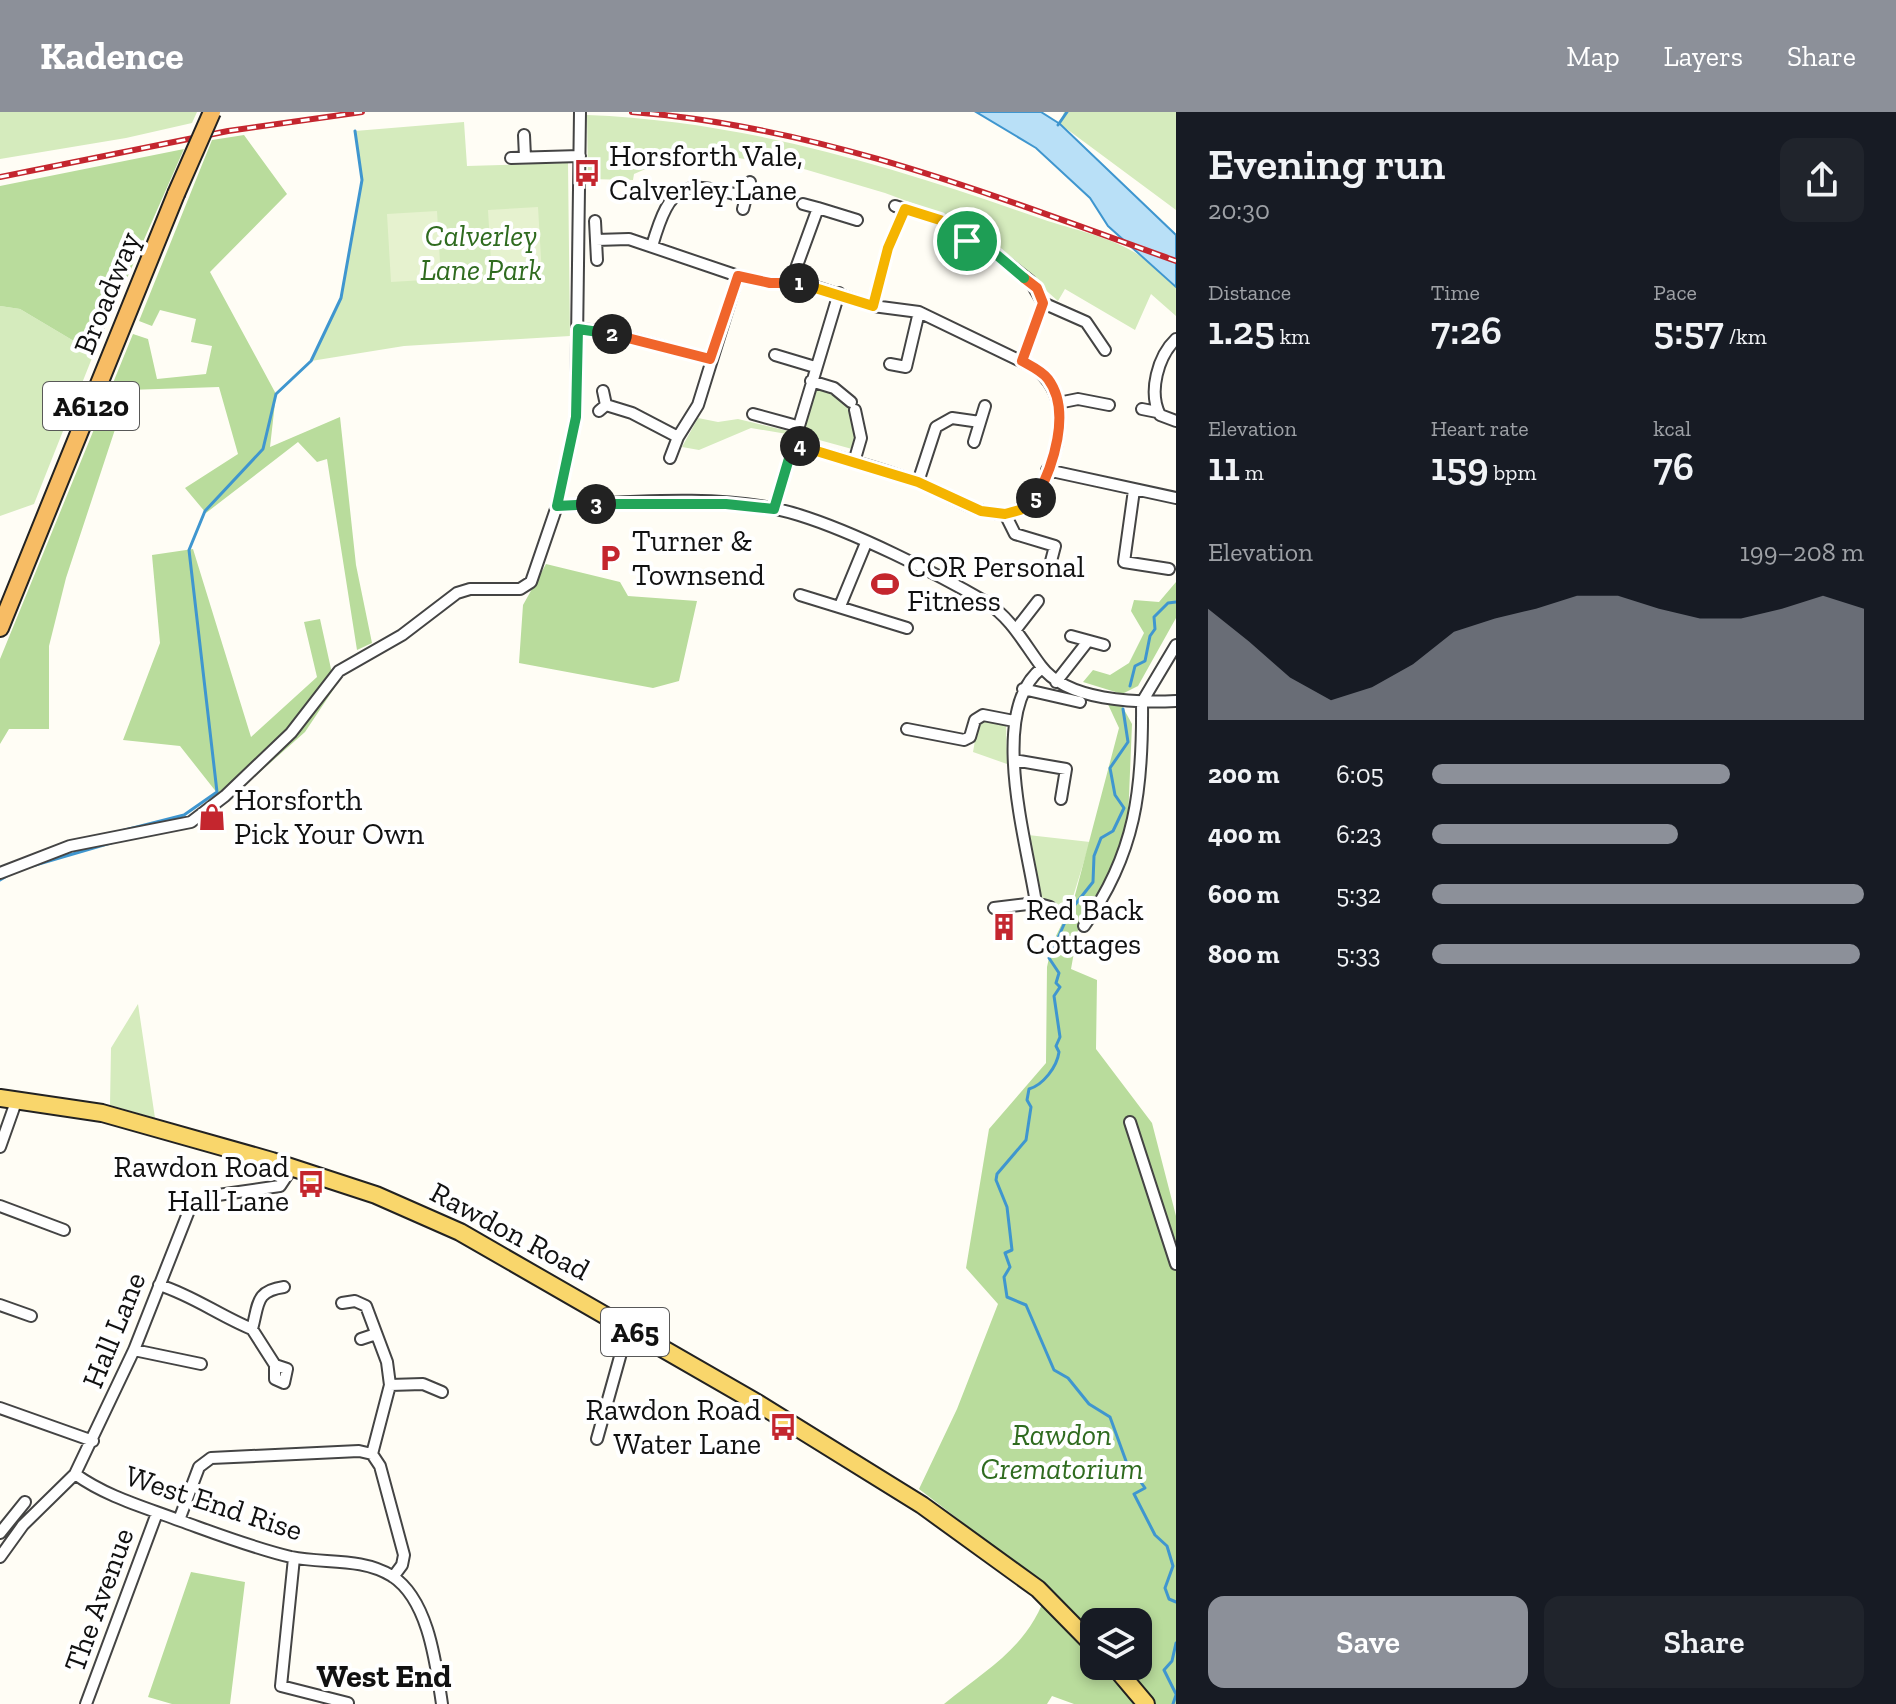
<!DOCTYPE html>
<meta charset="utf-8">
<style>
:root{--surface:#171b24;--page:#20242c;--text:#f1f3f6;--muted:#9ea1a6;--accent:#8c9099}
body{margin:0;font-family:"Zilla Slab",serif;background:var(--page);color:var(--text);height:100vh;display:flex;flex-direction:column;font-size:30px;white-space:nowrap}
*{box-sizing:border-box;margin:0}
p{font-size:26px;color:var(--muted)}
.icon{flex:none;width:44px;height:44px;fill:none;stroke:currentColor;stroke-width:2;stroke-linecap:round;stroke-linejoin:round}
.map{position:relative;flex:1;overflow:hidden}
.details{display:flex;flex-direction:column;background:var(--surface);width:720px}
.details>*{flex:none}
.tools{position:absolute;left:1080px;top:1496px;display:grid;gap:16px}
.tools a{display:grid;place-items:center;width:72px;height:72px;border-radius:16px;background:var(--surface);box-shadow:0 4px 12px #0003;font-size:40px}
.pin{position:absolute;display:grid;place-items:center;width:68px;height:68px;color:#fff;margin:-34px;border:4px solid #fff;border-radius:50%;box-shadow:0 2px 8px #0007}
.km{position:absolute;width:40px;height:40px;margin:-20px;border-radius:50%;background:#222;color:#fff;font-size:22px;line-height:40px;text-align:center}
.round{display:grid;place-items:center;flex:none;width:84px;height:84px;border-radius:16px;background:var(--page)}
.head{display:flex;align-items:center;justify-content:space-between;height:136px;padding:0 32px}
h1{font-size:44px;font-weight:600;line-height:60px}
.figures{display:grid;grid-template-columns:repeat(3,1fr);gap:12px;height:136px;padding:8px 32px}
.figures div{display:grid;align-content:center}
.figures b{font-size:40px;font-weight:600}
.figures small{font-size:22px;font-weight:400}
.figures p{font-size:22px}
.chart{height:224px;padding:16px 32px}
.chart p{display:flex;justify-content:space-between}
.chart svg{width:100%;height:144px;margin-top:8px;fill:var(--accent);opacity:.7}
.button{display:flex;gap:16px;margin-top:auto;padding:16px 32px}
.button a{flex:1;height:92px;border-radius:16px;background:var(--accent);color:#fff;font-size:32px;font-weight:600;line-height:92px;text-align:center}
.button a+a{background:var(--page);color:var(--text)}
ul{padding:0 32px;list-style:none;font-size:26px}
li{display:grid;grid-template-columns:128px 96px 1fr;align-items:center;height:60px}
li i{height:20px;border-radius:10px;background:var(--accent)}
header{display:flex;align-items:center;gap:48px;box-sizing:border-box;height:112px;padding:0 40px;background:var(--accent);color:#fff}
header strong{font-size:38px}
nav{display:flex;gap:44px;margin-inline-start:auto;font-size:28px}
main{display:flex;flex:1;min-height:0}
.map>svg:first-child{display:block}
.green{fill:#d5ebbd}
.forest{fill:#b9dc9c;fill-rule:evenodd}
.pitch{fill:#e6f2cf}
.water{fill:#b9e0f7;stroke:#3f96cf;stroke-width:2}
.lines{fill:none;stroke-linecap:round;stroke-linejoin:round}
.stream{stroke:#3f96cf;stroke-width:3}
.minor-casing{stroke:#444;stroke-width:14}
.primary-casing{stroke:#222;stroke-width:20}
.trunk-casing{stroke:#222;stroke-width:20}
.minor{stroke:#fff;stroke-width:10}
.primary{stroke:#f9d66b;stroke-width:16}
.trunk{stroke:#f7bc64;stroke-width:16}
.rail-casing{stroke:#c4262e;stroke-width:6}
.rail{stroke:#fff;stroke-width:3;stroke-dasharray:9;stroke-linecap:butt}
.trunk-bridge-casing{stroke:#222;stroke-width:20;stroke-linecap:butt}
.trunk-bridge{stroke:#f7bc64;stroke-width:16}
.split-1-casing{stroke:#fff;stroke-width:16}
.split-2-casing{stroke:#fff;stroke-width:16}
.split-3-casing{stroke:#fff;stroke-width:16}
.split-4-casing{stroke:#fff;stroke-width:16}
.split-5-casing{stroke:#fff;stroke-width:16}
.split-6-casing{stroke:#fff;stroke-width:16}
.split-7-casing{stroke:#fff;stroke-width:16}
.split-1{stroke:#f5b400;stroke-width:10}
.split-2{stroke:#f0652b;stroke-width:10}
.split-3{stroke:#22a559;stroke-width:10}
.split-4{stroke:#22a559;stroke-width:10}
.split-5{stroke:#f5b400;stroke-width:10}
.split-6{stroke:#f0652b;stroke-width:10}
.split-7{stroke:#22a559;stroke-width:10}
.labels{text-anchor:middle;dominant-baseline:central;stroke-width:8;stroke-linejoin:round;paint-order:stroke}
.shield{fill:#fff;stroke:#585858;stroke-width:2}
.shield-label{font-size:28px;font-weight:bold;fill:#111}
.poi-label{font-size:30px;fill:#111;stroke:#fff;text-anchor:start}
.park-label{font-size:30px;font-style:italic;fill:#2f6b1f;stroke:#fff}
.street-label{font-size:30px;fill:#111;stroke:#fff}
.neighbourhood-label{font-size:32px;font-weight:bold;fill:#111;stroke:#fff}
</style>
<header>
<strong>Kadence</strong>
<nav><a>Map</a><a>Layers</a><a>Share</a></nav>
</header>
<main>
<div class="map">
<svg width="1176" height="1592" viewBox="0 0 1176 1592">
<rect width="100%" height="100%" fill="#fffdf5"/>
<path class="green" d="M0,0H197L192,11L126,26L0,47Z
M1064,0H1176V98L1060,12Z
M587,3C745,9 894,55 1042,107C1073,118 1118,126 1144,147C1155,156 1164,166 1176,175V204L1151,182L1135,218L1065,177L1058,189L998,136L947,104L885,81L804,57L690,38L634,62L633,68L588,67Z
M464,10L467,54L568,51L570,224L404,234L311,249L341,186L362,68L355,19Z
M0,194L20,197L94,241L34,392L0,404Z
M814,273C844,279 863,306 852,337L801,323Z
M698,306L718,310L738,307L788,319L787,322L751,316L699,338L682,335Z
M983,607L1006,611L1007,652L973,640L978,611Z
M1028,723L1090,730L1068,801L1041,788Z
M138,892L155,1006L110,993L111,936Z"/>
<path class="forest" d="M244,23L287,82L210,160L276,282L270,335L340,305L356,453L372,531L357,538L327,347L317,350L298,330L206,401L185,376L238,342L219,275L128,278L66,466L49,534V617H9L0,632V547L133,222L148,227L157,267L206,262L212,234L191,230L196,207L160,198L152,214L139,209L212,28Z
M184,37L94,241L20,197L0,194V74Z
M193,437L251,625L317,565L304,510L320,507L335,575L305,620L225,691L180,634L123,628L160,531L152,443Z
M546,452L620,470L628,484L697,489L679,569L653,576L519,551L523,493Z
M1176,470V506L1138,574L1122,582L1083,570L1093,558L1110,563L1129,551L1144,521L1131,499L1134,488L1159,490Z
M1106,588L1121,592L1132,612L1128,708L1112,754L1078,818L1071,857L1097,868L1096,937L1152,1011L1176,1104V1592H1074L1052,1584L1047,1592H944C989,1555 1030,1535 1048,1476L919,1377L957,1297L998,1192L966,1156L989,1017L1046,951L1047,855L1052,832L1074,787L1119,616ZM1094,1510H1138V1554H1094Z
M191,1460L245,1470L230,1592H172L148,1585Z"/>
<path class="pitch" d="M538,95L542,163L492,166L488,98Z
M437,99L441,167L391,170L387,102Z"/>
<path class="water" d="M976,0H1041L1060,12L1176,123V175L1108,114L1090,86L1036,36Z"/>
<g class="lines">
<path class="stream" d="M1058,13L1067,0
M1130,574L1135,554L1145,549L1150,524L1155,517L1154,505L1168,491L1176,490
M1123,597L1128,630L1110,656L1115,683L1124,696L1113,719L1101,726L1094,744L1093,770L1070,799L1049,846L1059,861L1056,871L1060,875L1054,884L1060,925L1056,934L1059,940C1057,955 1043,973 1029,977L1027,988L1031,995L1026,1028L997,1062L996,1068L1007,1095L1012,1138L1005,1141L1010,1155L1004,1165L1007,1185L1026,1193L1054,1258L1068,1266L1089,1292L1110,1305L1126,1349L1145,1376L1134,1382L1155,1423L1167,1434L1173,1454L1165,1476L1169,1487L1176,1490
M121,719L184,703L217,680L189,438L205,399L263,337L276,282L311,249L341,186L362,68L355,19
M25,756L114,730
M0,768L10,762
M1176,1531L1172,1549L1164,1558L1176,1582
M1173,1592L1176,1583"/>
<g class="minor-casing">
<path id="minor" d="M524,23L525,45
M511,46L580,44
M895,94L940,108L967,129L991,138L1030,169L1043,191L1022,249
M818,96L857,108
M743,97L750,70
M595,109L597,148
M596,128L629,127L738,164L770,171L791,170L816,175L873,194L919,200L1035,256C1049,267 1057,280 1059,298C1063,329 1044,394 1009,401C978,406 946,380 917,370C877,355 835,344 793,333
M652,134C671,69 683,68 746,85
M791,170L818,96L803,92
M1043,191L1086,210L1105,238
M873,194L888,136L905,97
M578,217L603,219L710,247
M1176,227C1158,244 1148,280 1160,303L1176,309
M775,243L815,255
M890,252L906,255L919,200
M811,269L834,276L851,290
M603,279L606,293
M1058,291L1078,287L1109,293
M1142,297L1157,300
M599,299L606,293L632,301L678,325
M753,302L797,314
M974,330L985,294
M670,346L678,325L698,293L738,164
M854,350L861,326L855,298
M1047,358L1176,386
M918,370L936,315L952,306L980,310
M1134,378L1124,450L1169,457
M557,394C628,390 731,381 799,403C854,420 936,461 986,490C1012,507 1023,530 1041,554C1067,589 1136,591 1176,589
M774,397L839,181
M1005,402L1015,422L1055,434L1050,453
M800,483L907,516
M840,494L866,431
M1017,516L1038,489
M1071,524L1104,533
M1056,570L1088,529
M1023,577L1080,590
M1142,590L1176,533
M907,617L964,628L970,625L975,608L983,603L1014,609
M1014,648L1066,657L1061,687
M0,761L70,734L191,710L225,684L291,621L339,559L402,523L457,481L470,477H520L531,470L557,394L576,305L580,0
M1036,791C1027,731 987,598 1042,556
M994,796L1036,791L1050,795
M1084,814C1136,742 1143,676 1142,590
M1130,1010L1176,1152
M0,1035L17,987
M0,1094L64,1118
M159,1173C192,1183 220,1204 252,1217
M342,1191L355,1189L366,1194L387,1250L390,1273L372,1342
M0,1193L31,1204
M252,1217L275,1253L287,1257L284,1271L275,1267V1253
M252,1217C259,1192 255,1179 284,1175
M361,1227L376,1222
M134,1238L201,1252
M390,1273L423,1272L442,1280
M0,1296L93,1329
M597,1327L628,1216
M75,1362C107,1385 144,1395 181,1409C217,1422 253,1436 291,1445C324,1452 361,1445 392,1464C429,1488 436,1553 442,1592
M179,1408L199,1355L211,1346L359,1339L372,1342L380,1354L404,1443L402,1453L393,1465
M0,1421L25,1390
M0,1445L23,1413L75,1362L134,1238L190,1096L211,1084L280,1074L292,1056
M294,1446L281,1574L348,1591
M86,1592L157,1401"/>
</g>
<g class="primary-casing">
<path id="primary" d="M0,986L102,1001L272,1049L376,1083L460,1120L759,1292L922,1393L1038,1477L1094,1534
M1114,1554L1146,1592"/>
</g>
<g class="trunk-casing">
<path id="trunk" d="M0,516L176,82"/>
</g>
<use href="#minor" class="minor"/>
<use href="#primary" class="primary"/>
<use href="#trunk" class="trunk"/>
<g class="rail-casing">
<path id="rail" d="M632,0C820,14 1000,86 1176,149
M0,65L228,19L362,0"/>
</g>
<use href="#rail" class="rail"/>
<g class="trunk-bridge-casing">
<path id="trunk-bridge" d="M176,82L212,0"/>
</g>
<use href="#trunk-bridge" class="trunk-bridge"/>
</g>
<g class="lines">
<g class="split-1-casing">
<path id="split-1" d="M799,171L873,194L888,136L905,97L940,108L967,129"/>
</g>
<g class="split-2-casing">
<path id="split-2" d="M612,222L710,247L738,164L770,171H799"/>
</g>
<g class="split-3-casing">
<path id="split-3" d="M596,392L557,394L576,305L578,217L612,222"/>
</g>
<g class="split-4-casing">
<path id="split-4" d="M596,392H726L774,397L793,333L800,334"/>
</g>
<g class="split-5-casing">
<path id="split-5" d="M800,334L918,370L981,399L1005,402L1020,398L1036,386"/>
</g>
<g class="split-6-casing">
<path id="split-6" d="M1024,166L1037,176L1043,191L1022,249C1031,254 1042,259 1048,267C1072,299 1053,355 1036,386"/>
</g>
<g class="split-7-casing">
<path id="split-7" d="M967,129L991,138L1024,166"/>
</g>
<use href="#split-1" class="split-1"/>
<use href="#split-2" class="split-2"/>
<use href="#split-3" class="split-3"/>
<use href="#split-4" class="split-4"/>
<use href="#split-5" class="split-5"/>
<use href="#split-6" class="split-6"/>
<use href="#split-7" class="split-7"/>
</g>
<defs>
<g id="bus-bare" transform="scale(2.16)"><path d="M-5-6H5V4H4V6H2V4H-2V6H-4V4H-5ZM-3.5-4V0h7V-4ZM-3.5 1.2v1.5H-2V1.2ZM2 1.2v1.5H3.5V1.2Z" fill="#c4262e" stroke="#fff" stroke-width="2.5" paint-order="stroke"/></g>
<g id="parking-bare" transform="scale(2.16)"><path d="M-3.5-5.5H1a3.5 3.5 0 0 1 0 7H-1V5.5H-3.5ZM-1-3.4V-.6H.8a1.4 1.4 0 0 0 0-2.8Z" fill="#c4262e" stroke="#fff" stroke-width="2.5" paint-order="stroke"/></g>
<g id="stadium-bare" transform="scale(2.16)"><path d="M0-5a6.5 5 0 1 0 0 10a6.5 5 0 1 0 0-10ZM-3.5-1.8h7v3.6h-7Z" fill="#c4262e" stroke="#fff" stroke-width="2.5" paint-order="stroke"/></g>
<g id="shop-bare" transform="scale(2.16)"><path d="M-5-2.5h2.3a2.7 3.5 0 0 1 5.4 0H5L5.5 6h-11ZM-1.5-2.5h3a1.5 2.3 0 0 0-3 0Z" fill="#c4262e" stroke="#fff" stroke-width="2.5" paint-order="stroke"/></g>
<g id="building-bare" transform="scale(2.16)"><path d="M-4-6H4V6H1V3H-1V6H-4ZM-2.5-4.3h1.7v1.8h-1.7ZM.8-4.3h1.7v1.8H.8ZM-2.5-1h1.7V.8h-1.7ZM.8-1h1.7V.8H.8Z" fill="#c4262e" stroke="#fff" stroke-width="2.5" paint-order="stroke"/></g>
</defs>
<g fill-rule="evenodd">
<use href="#bus-bare" x="587" y="61"/>
<use href="#parking-bare" x="610" y="446"/>
<use href="#stadium-bare" x="885" y="472"/>
<use href="#shop-bare" x="212" y="705"/>
<use href="#building-bare" x="1004" y="815"/>
<use href="#bus-bare" x="311" y="1072"/>
<use href="#bus-bare" x="783" y="1315"/>
</g>
<g class="labels">
<g class="shield">
<rect x="43" y="270" width="96" height="48" rx="6"/>
<rect x="601" y="1196" width="68" height="48" rx="6"/>
</g>
<g class="shield-label">
<text x="91" y="294">A6120</text>
<text x="635" y="1220">A65</text>
</g>
<g class="poi-label">
<text x="609" y="44">Horsforth Vale,<tspan x="609" dy="34">Calverley Lane</tspan></text>
<text x="632" y="429">Turner &amp;<tspan x="632" dy="34">Townsend</tspan></text>
<text x="907" y="455">COR Personal<tspan x="907" dy="34">Fitness</tspan></text>
<text x="234" y="688">Horsforth<tspan x="234" dy="34">Pick Your Own</tspan></text>
<text x="1026" y="798">Red Back<tspan x="1026" dy="34">Cottages</tspan></text>
<text x="289" y="1055" text-anchor="end">Rawdon Road<tspan x="289" dy="34">Hall Lane</tspan></text>
<text x="761" y="1298" text-anchor="end">Rawdon Road<tspan x="761" dy="34">Water Lane</tspan></text>
</g>
<g class="park-label">
<text x="481" y="124">Calverley<tspan x="481" dy="34">Lane Park</tspan></text>
<text x="1062" y="1323">Rawdon<tspan x="1062" dy="34">Crematorium</tspan></text>
</g>
<g class="street-label">
<text transform="translate(107 181) rotate(-68)">Broadway</text>
<text transform="translate(510 1119) rotate(28)">Rawdon Road</text>
<text transform="translate(114 1218) rotate(-68)">Hall Lane</text>
<text transform="translate(214 1391) rotate(18)">West End Rise</text>
<text transform="translate(99 1488) rotate(-70)">The Avenue</text>
</g>
<g class="neighbourhood-label">
<text x="384" y="1564">West End</text>
</g>
</g>
</svg>
<div class="tools">
<a><svg class="icon" aria-label="layers" viewBox="0 0 24 24"><path d="M12 4l9 5-9 5-9-5zM3 14l9 5 9-5"/></svg></a>
</div>
<div class="pin" style="left:967px;top:129px;background:#1e9e55"><svg class="icon" aria-label="arrive" viewBox="0 0 24 24"><path d="M6 21V4h12l-3 4 3 4H6"/></svg></div>
<b class="km" style="left:799px;top:171px">1</b>
<b class="km" style="left:612px;top:222px">2</b>
<b class="km" style="left:596px;top:392px">3</b>
<b class="km" style="left:800px;top:334px">4</b>
<b class="km" style="left:1036px;top:386px">5</b>
</div>
<section class="details">
<div class="head"><div><h1>Evening run</h1><p>20:30</p></div><a class="round"><svg class="icon" aria-label="share" viewBox="0 0 24 24"><path d="M12 15V3M7 8l5-5 5 5M5 13v7h14v-7"/></svg></a></div>
<div class="figures">
<div><p>Distance</p><b>1.25<small> km</small></b></div>
<div><p>Time</p><b>7:26</b></div>
<div><p>Pace</p><b>5:57<small> /km</small></b></div>
</div>
<div class="figures">
<div><p>Elevation</p><b>11<small> m</small></b></div>
<div><p>Heart rate</p><b>159<small> bpm</small></b></div>
<div><p>kcal</p><b>76</b></div>
</div>
<div class="chart"><p><span>Elevation</span>199–208 m</p>
<svg viewBox="0 0 160 44" preserveAspectRatio="none"><path d="M0 44V10L10 20L20 31L30 38L40 34L50 27L60 17L70 13L80 10L90 6L100 6L110 10L120 13L130 13L140 10L150 6L160 10V44z"/></svg>
</div>
<ul>
<li><b>200 m</b>6:05<i style="width:69%"></i></li>
<li><b>400 m</b>6:23<i style="width:57%"></i></li>
<li><b>600 m</b>5:32<i style="width:100%"></i></li>
<li><b>800 m</b>5:33<i style="width:99%"></i></li>
</ul>
<div class="button"><a>Save</a><a>Share</a></div>
</section>
</main>
